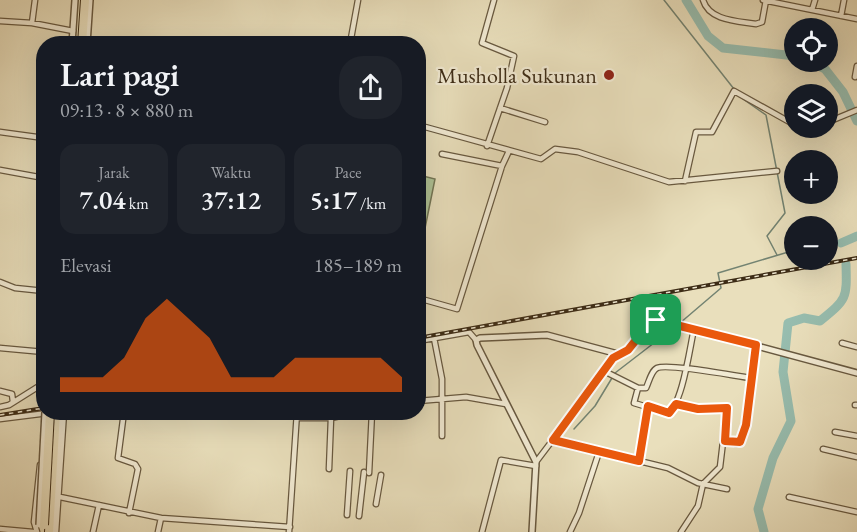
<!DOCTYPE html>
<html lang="id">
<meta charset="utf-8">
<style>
:root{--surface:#171b24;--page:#20242c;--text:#f1f3f6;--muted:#9ea1a6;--accent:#ea580c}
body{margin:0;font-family:"EB Garamond",serif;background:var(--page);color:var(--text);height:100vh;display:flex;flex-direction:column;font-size:22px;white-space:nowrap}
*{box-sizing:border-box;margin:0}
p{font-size:20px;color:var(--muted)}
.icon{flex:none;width:33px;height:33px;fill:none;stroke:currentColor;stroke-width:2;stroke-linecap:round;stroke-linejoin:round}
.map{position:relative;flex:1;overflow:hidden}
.details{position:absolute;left:36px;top:36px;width:390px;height:384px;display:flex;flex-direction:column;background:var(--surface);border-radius:24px;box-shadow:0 6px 24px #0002}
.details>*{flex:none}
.controls{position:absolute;left:784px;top:18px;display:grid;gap:12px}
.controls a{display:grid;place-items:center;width:54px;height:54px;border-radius:50%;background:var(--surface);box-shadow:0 6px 24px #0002;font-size:30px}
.pin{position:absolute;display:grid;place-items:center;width:51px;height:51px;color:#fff;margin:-26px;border-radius:12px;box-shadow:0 3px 9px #0006}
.round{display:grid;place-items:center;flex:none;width:63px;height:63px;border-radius:24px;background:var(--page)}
.headline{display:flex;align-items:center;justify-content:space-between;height:102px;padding:0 24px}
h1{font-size:33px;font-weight:600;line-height:45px}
.stats{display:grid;grid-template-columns:repeat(3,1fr);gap:9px;height:102px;padding:6px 24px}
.stats div{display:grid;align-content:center;border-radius:15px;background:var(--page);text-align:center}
.stats b{font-size:26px;font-weight:600}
.stats small{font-size:16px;font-weight:400}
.stats p{font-size:16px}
.chart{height:168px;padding:12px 24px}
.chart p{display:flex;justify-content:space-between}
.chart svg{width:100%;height:108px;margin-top:6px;fill:var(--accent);opacity:.7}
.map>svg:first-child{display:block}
.green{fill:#b0c396;stroke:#767856;stroke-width:1.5}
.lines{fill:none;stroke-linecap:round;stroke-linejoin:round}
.stream{stroke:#738372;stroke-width:1.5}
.river{stroke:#97bdaf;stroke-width:9}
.minor-casing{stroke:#685940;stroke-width:7}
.tertiary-casing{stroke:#685940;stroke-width:8}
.trunk-casing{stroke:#3d2c16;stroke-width:10}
.minor{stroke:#f1ead3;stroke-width:4.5}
.tertiary{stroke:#f1ead3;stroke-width:5}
.trunk{stroke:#e9dfbc;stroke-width:8}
.rail-casing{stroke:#3d2c16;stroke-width:4}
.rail{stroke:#f1ead3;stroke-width:1.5;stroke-dasharray:4.5;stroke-linecap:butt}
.tertiary-bridge-casing{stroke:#685940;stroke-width:8;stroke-linecap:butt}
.trunk-bridge-casing{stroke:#3d2c16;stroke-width:10;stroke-linecap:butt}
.tertiary-bridge{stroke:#f1ead3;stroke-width:5}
.trunk-bridge{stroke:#e9dfbc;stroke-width:8}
.route-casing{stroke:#fff;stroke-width:12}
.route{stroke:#ea580c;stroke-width:8}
.poi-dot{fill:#8f2418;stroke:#f1ead3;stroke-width:2}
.labels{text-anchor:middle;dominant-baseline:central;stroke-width:4.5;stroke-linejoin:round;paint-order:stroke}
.poi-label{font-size:22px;fill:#3d2c16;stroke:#f1ead3;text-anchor:end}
</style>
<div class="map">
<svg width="857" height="532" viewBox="0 0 857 532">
<rect width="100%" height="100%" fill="#e9dfbc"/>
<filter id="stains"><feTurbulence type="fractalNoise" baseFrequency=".00333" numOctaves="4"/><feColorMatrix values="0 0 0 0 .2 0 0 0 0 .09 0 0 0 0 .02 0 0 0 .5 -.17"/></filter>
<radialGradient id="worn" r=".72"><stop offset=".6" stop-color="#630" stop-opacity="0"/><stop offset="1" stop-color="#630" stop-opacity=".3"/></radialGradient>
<path class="green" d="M419,175L435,179L422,243H419Z"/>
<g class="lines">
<path class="stream" d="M664,0L734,89
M743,99L766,115L785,213L767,236L777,255
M680,323L721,288L718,273L795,250
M574,429L595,406L615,373L676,326"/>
<path class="river" d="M686,0L708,36L723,48L795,56
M809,62L825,69L843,92L857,121
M841,243L857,236
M764,532L758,509L773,458L791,421L783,372L788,323L804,318L820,321C847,299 847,299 846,264"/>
<g class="minor-casing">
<path id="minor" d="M703,0C709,21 738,21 756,24L762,22L766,0
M763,0L857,19
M812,10L815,0
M841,16L844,0
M0,21L32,23L73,31
M32,23L35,0
M350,44L358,0
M855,77L857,66
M500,108L545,122
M828,122L857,110
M418,125L541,159L555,149L578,152L669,182L777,171
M800,128L807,131L816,128
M0,132L44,138
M487,146L507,88L514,56L482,43L494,0
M442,154L502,166
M0,170L44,178
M685,181L696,132H712L734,91L795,125
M0,282L15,288L44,291
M418,298L457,309L502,166L509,151
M694,329C690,346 682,408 667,413L634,403L638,388H646C649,382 651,371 657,368C668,363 735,376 751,378
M434,338L442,379V436
M418,341L469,332L476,340
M842,343L857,347
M0,348L44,352
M604,371L638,388
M0,391L12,394L13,402
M418,401L466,397L506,404
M676,404L698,409L727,408L720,467L703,484L698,506L681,532
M855,405H857
M0,407L9,405L44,383
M124,412L118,458L135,464L138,469L129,513
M297,418H331L359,412
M0,419L48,413
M835,432L857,436
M553,440L668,468L698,483L727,489
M725,442L737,444L742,439L756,345
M823,449L857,457
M639,461L648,406
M536,462L618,354
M329,469L331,418
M369,473L372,412
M60,497L161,518L290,527
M789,497L857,512
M376,504L381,475
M347,515L350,471
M359,516L364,472
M0,529L33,532
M37,532L34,522L40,465
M56,532L64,412
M93,532L99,505
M158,532L161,518
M289,532L297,412
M482,532L501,460L536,466
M570,532L579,513L599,452"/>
</g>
<g class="tertiary-casing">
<path id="tertiary" d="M72,44L75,0
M87,44L90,0
M54,532L61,412
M532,532L536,462L477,345L476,340L480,338L547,335L618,354C638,351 640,322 660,320L857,373"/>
</g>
<g class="trunk-casing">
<path id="trunk" d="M82,44L85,0
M49,532L56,412"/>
</g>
<use href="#minor" class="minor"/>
<use href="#tertiary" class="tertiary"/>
<use href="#trunk" class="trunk"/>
<g class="rail-casing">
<path id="rail" d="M418,338L857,258
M0,415L44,408"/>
</g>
<use href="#rail" class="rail"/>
<g class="tertiary-bridge-casing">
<path id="tertiary-bridge" d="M39,525L45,412"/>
</g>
<g class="trunk-bridge-casing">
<path id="trunk-bridge" d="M44,525L50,412"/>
</g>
<use href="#tertiary-bridge" class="tertiary-bridge"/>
<use href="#trunk-bridge" class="trunk-bridge"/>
</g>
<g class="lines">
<g class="route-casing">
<path id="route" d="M656,320L756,345L746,425L740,442L725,441L727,408L698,409L676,404L669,413L648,406L639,461L553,440L613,358L628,350L648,325Z"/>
</g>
<use href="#route" class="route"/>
</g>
<circle class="poi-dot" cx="609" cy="75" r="6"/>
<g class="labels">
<g class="poi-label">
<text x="597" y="75">Musholla Sukunan</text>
</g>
</g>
<rect width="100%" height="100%" filter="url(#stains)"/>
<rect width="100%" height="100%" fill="url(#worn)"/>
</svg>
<div class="controls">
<a><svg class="icon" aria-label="locate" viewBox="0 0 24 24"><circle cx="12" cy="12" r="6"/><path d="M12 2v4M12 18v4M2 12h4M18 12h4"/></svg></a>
<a><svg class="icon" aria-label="layers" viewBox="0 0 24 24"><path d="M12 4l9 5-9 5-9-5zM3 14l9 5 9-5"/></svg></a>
<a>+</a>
<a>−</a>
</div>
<div class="pin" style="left:656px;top:320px;background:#1e9e55"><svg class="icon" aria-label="arrive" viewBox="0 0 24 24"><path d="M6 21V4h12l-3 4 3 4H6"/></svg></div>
<section class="details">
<div class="headline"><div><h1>Lari pagi</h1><p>09:13 · 8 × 880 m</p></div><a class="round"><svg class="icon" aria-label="share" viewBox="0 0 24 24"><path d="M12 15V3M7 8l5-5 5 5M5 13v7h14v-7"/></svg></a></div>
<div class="stats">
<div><p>Jarak</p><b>7.04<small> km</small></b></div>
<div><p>Waktu</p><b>37:12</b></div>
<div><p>Pace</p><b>5:17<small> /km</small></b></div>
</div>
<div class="chart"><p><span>Elevasi</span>185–189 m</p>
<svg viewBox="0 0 160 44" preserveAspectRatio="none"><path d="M0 44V38L10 38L20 38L30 30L40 14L50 6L60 14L70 22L80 38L90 38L100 38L110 30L120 30L130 30L140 30L150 30L160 38V44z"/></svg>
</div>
</section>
</div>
